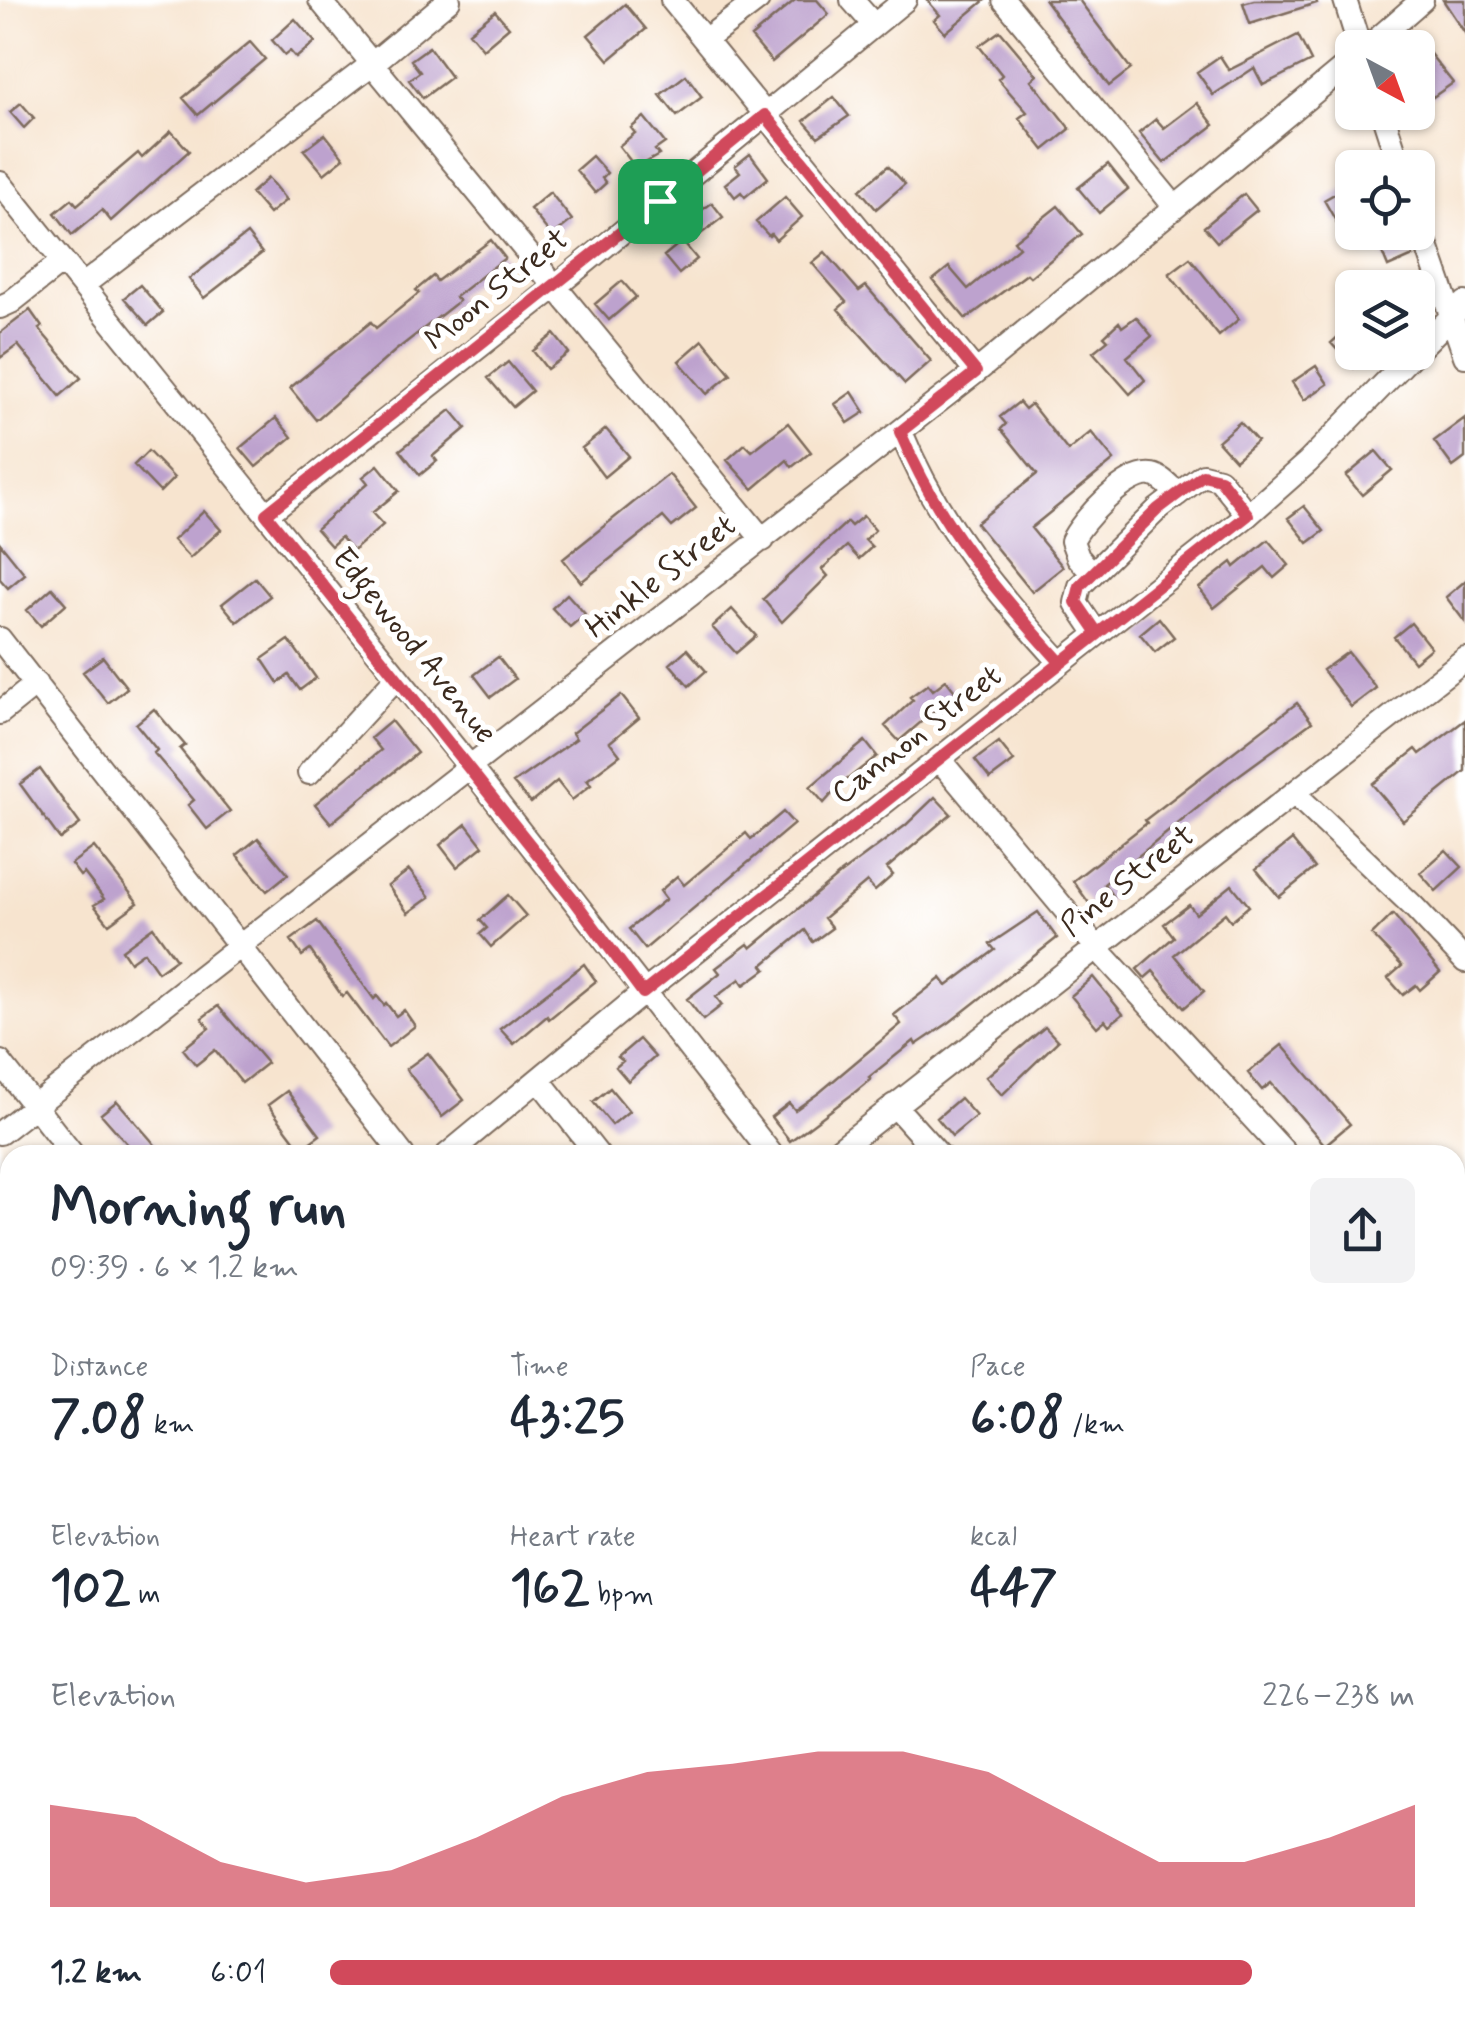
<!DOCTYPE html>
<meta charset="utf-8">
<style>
:root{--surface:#fff;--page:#f2f2f3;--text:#1f2937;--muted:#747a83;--accent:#d1495b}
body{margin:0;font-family:Mynerve,sans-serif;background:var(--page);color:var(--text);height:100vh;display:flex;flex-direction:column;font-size:38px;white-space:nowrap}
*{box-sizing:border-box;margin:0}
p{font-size:32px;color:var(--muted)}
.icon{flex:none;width:55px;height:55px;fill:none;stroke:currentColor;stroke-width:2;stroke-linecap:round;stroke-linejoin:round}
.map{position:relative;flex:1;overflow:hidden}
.panel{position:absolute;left:0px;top:1145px;width:1465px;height:888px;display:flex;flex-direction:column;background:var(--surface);border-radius:30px 30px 0 0;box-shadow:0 2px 8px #0004}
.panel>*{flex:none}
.needle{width:65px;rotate:139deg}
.buttons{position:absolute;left:1335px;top:30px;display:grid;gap:20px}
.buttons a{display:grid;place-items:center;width:100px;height:100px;border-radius:15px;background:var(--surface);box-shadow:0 2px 8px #0004;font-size:50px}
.pin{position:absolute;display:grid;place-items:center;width:85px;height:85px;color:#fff;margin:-42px;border-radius:20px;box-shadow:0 5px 15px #0006}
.round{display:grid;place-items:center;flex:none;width:105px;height:105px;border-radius:15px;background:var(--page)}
.summary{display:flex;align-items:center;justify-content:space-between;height:170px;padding:0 50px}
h1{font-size:55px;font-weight:800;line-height:75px}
.metrics{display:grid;grid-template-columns:repeat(3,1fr);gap:15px;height:170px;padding:10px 50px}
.metrics div{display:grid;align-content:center}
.metrics b{font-size:50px;font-weight:800}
.metrics small{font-size:28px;font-weight:400}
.metrics p{font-size:28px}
.chart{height:280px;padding:20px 50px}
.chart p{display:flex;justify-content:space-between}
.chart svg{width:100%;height:180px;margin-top:10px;fill:var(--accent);opacity:.7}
ul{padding:0 50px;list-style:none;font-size:32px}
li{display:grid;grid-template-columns:160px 120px 1fr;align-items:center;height:75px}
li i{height:25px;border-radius:12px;background:var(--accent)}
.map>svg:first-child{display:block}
.building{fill:#bda2ce}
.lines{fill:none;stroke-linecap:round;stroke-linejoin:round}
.minor-casing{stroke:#7d6b5c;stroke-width:26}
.major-casing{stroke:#7d6b5c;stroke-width:34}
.minor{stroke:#fff;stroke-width:22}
.major{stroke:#fff;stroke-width:30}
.route-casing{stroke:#fff;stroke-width:20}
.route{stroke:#d1495b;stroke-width:12}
.labels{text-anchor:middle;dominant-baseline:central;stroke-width:10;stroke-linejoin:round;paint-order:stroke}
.street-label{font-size:32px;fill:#3b2a1e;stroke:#fff}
</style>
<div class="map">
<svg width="1465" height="2032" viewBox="0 0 1465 2032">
<rect width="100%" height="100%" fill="#fff"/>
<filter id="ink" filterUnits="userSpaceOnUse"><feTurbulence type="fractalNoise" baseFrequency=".01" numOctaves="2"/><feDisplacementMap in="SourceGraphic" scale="20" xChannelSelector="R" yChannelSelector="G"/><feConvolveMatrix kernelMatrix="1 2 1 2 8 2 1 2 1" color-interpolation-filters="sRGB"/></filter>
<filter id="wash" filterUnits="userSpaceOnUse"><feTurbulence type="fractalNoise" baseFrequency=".0048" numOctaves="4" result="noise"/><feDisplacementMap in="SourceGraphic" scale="40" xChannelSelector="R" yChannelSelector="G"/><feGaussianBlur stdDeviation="2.25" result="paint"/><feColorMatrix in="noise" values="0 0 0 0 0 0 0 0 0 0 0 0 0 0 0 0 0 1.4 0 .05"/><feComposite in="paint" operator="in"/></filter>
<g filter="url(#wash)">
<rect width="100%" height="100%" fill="#f7e4cf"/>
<g id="blocks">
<path class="building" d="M795,0H817L829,14L772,62L751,37Z
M927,0H985L945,33L934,20L940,15Z
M1045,0H1079L1131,69L1109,86Z
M1254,0H1316L1317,3L1250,24L1243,3Z
M1443,0H1465V33Z
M625,4L646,29L609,60L588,35Z
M495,11L509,27L483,49L469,32Z
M295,19L315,42L296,58L290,51L285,55L272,40Z
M1000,31L1037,75L1031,80L1070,129L1044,150L1019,118L1027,112L998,79L1002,75L979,46Z
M1298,35L1311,61L1263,85L1254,68L1213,95L1197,72L1220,56L1229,70Z
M250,42L265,59L198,115L183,98Z
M429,47L451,77L423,98L409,80L420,72L411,60Z
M1427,50L1453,83L1433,97L1418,76V57Z
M686,75L702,97L677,116L660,95Z
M834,97L849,116L818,137L804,121Z
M21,103L34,118L24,128L10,112Z
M1197,103L1214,125L1164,163L1139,133L1156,119L1164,128Z
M644,117L665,143L655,150L659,155L636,168L619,146L635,133L631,128Z
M171,131L189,151L111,221L102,210L72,235L55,213L72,199L77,205L138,153L142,158Z
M325,134L344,158L324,174L304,150Z
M750,154L768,178L745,197L741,192L735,197L725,184L740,172L735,166Z
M592,156L607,173L602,178L606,183L595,193L576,170Z
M1108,164L1128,189L1099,213L1078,188Z
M888,166L905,184L876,209L860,190Z
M268,178L286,200L269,214L251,193Z
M1352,184V214L1337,223L1324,200Z
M550,192L572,220L552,236L530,209Z
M1244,194L1257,210L1217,242L1204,227Z
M785,197L802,217L776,240L771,234L769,236L756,222Z
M712,203L723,217L693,240L680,219L699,204L702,210Z
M1058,206L1082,234L1030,277L1027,274L966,319L933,280L949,267L968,289L1019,247L1014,241Z
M247,234L262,253L204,298L189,279Z
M1403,234L1413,256L1388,267L1379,245Z
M491,240L505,258L455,297L459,301L395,351L316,420L290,388L371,322L376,328L419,293L416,290L433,276L437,281Z
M682,241L697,259L679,274L664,256Z
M825,252L859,291L866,286L931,361L905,384L838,309L846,302L812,263Z
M1190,258L1239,319L1219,336L1169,274Z
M622,281L636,297L609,320L595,304Z
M140,285L163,312L148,325L124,298Z
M30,310L42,327L39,329L81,378L60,396L18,345L0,358V333Z
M1136,317L1152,336L1127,357L1145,380L1130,394L1093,352L1108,340L1104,336L1119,322L1122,327Z
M1352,324V352H1372L1354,368L1331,343Z
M554,334L569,353L547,369L533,351Z
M703,340L731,374L707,394L679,361Z
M508,362L532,391L513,407L488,378Z
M1316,366L1328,384L1304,400L1292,382Z
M852,392L865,412L848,423L835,404Z
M1019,402L1025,409L1031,404L1068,451L1091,432L1114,460L1031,528L1063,567L1032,592L976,523L1037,474L1001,429L1006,424L1000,417Z
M451,410L466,428L433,456L437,461L420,475L400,450Z
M276,418L292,437L256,467L240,448Z
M1465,418V458L1453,467L1434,441Z
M1240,422L1257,441L1235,460L1218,441Z
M788,423L811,452L792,467L787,460L753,489L727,460L745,444L752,451Z
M606,429L629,456L604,477L582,448Z
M148,451L174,478L160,492L134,465Z
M1376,451L1392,470L1362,495L1346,476Z
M378,465L399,491L372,513L383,525L353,551L341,537L331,546L316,529L368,483L363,477Z
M669,474L696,508L672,527L663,517L581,582L563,559Z
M1304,506L1324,531L1308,543L1288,518Z
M204,511L221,530L190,558L173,540Z
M863,516L875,530L865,540L872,547L859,559L847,546L822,569L828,576L782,622L763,599L847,522L851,526Z
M1268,540L1289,565L1274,578L1265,567L1214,608L1199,588L1232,562L1235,567Z
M0,543L25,574L8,588L0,579Z
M255,578L270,596L237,622L222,604Z
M1465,581V622L1446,597Z
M52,588L66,604L41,626L27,610Z
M567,594L585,614L570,627L552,608Z
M732,609L756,636L736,653L712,627Z
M1159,618L1174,637L1155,652L1140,634Z
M1411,623L1431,648L1414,662L1394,637Z
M289,640L316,678L300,690L289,675L278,683L262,659Z
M687,649L706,671L689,686L670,664Z
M1348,652L1376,688L1351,707L1323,670Z
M103,657L127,688L108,703L83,672Z
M498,657L515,679L491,697L474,675Z
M946,680L961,699L939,716L935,710L899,741L885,726L913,700L910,697L928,684L933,690Z
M621,695L639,718L610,742L620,755L587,780L591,785L572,800L557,781L531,803L513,783L576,739L572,733Z
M1297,703L1312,722L1228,783L1104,884L1113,897L1094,910L1073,881L1147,823L1145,820Z
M154,709L185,745L180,749L230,811L207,829L188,805L194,800L154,753L157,750L136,724Z
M1465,720V771L1403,821L1372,784L1416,749L1420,754Z
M391,721L417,753L331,823L315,804L381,750L371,738Z
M865,741L877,756L839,786L824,803L810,787Z
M999,742L1014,761L990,779L975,760Z
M40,769L80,824L60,839L20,784Z
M935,797L951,814L887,868L893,875L875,891L867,882L824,918L832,928L813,942L805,930L763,965L766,969L744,985L740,979L716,997L722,1005L703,1020L687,999L720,973L716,968L748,944L751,948L840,874L906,825Z
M783,812L794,824L645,949L629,929L666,899L660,891L677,876L684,885L746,833L751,839Z
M466,824L483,846L457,867L440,845Z
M258,838L288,874L267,891L237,855Z
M1292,840L1315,868L1279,897L1256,869Z
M94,847L138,903L109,924L94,905L104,899L84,873L80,876L71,864Z
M1446,850L1462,867L1436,891L1420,873Z
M409,870L430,897L408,913L388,886Z
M1232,885L1249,906L1231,921L1225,913L1174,955L1204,991L1184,1008L1153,971L1145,978L1137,969L1174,937L1164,924L1189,905L1196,914Z
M508,895L526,916L491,947L480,934L487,928L480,920Z
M1038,912L1057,938L950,1022L916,1045L914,1041L869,1077L871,1079L854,1093L790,1141L771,1117L789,1103L795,1110L820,1092L901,1024L894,1015L941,978L947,986L995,950L990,944Z
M1393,914L1440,972L1420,990L1416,985L1403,995L1388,978L1402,966L1372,935Z
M317,921L374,999L377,996L384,1005L386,1003L396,1016L404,1010L415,1026L388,1047L347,993L342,996L310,950L302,956L291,940Z
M153,927L176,959L158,972L144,952L130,962L122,950Z
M584,964L596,981L549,1019L547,1016L514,1044L500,1029Z
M1093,977L1123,1014L1109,1025L1105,1020L1097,1027L1071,996Z
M218,1006L267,1063L242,1083L215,1050L196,1065L183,1049L209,1028L202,1018Z
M1045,1027L1058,1041L1002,1095L986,1077Z
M639,1039L655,1057L628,1081L616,1067L623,1061L618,1057Z
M1282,1045L1350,1124L1325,1145L1271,1083L1262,1090L1248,1073Z
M428,1053L464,1100L442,1117L406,1069Z
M610,1088L629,1111L612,1125L593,1102Z
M287,1091L320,1135L301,1149L268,1105Z
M960,1098L976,1116L952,1136L937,1118Z
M117,1101L151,1140L163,1155H137L101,1114Z"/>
</g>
</g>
<g filter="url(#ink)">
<use href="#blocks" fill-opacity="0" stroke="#7d6b5c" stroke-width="2.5"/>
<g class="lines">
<g class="minor-casing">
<path id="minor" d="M320,0L763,540
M672,0L976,372
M852,0L874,25
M1004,0L1175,207
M1345,0L1360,48
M705,40L758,0
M1367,48L1422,0
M1382,112L1400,168
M0,183L469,766L772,1155
M1418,220L1465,356
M83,285L372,64L449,0
M0,307L11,302L63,261
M1418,350L1465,303
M901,432C938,523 995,591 1061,663
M267,514L555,287L905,0
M1091,572L1078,557L1072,541C1081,521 1128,470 1152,475C1162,477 1170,487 1178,494
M1097,634L1076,603L1080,586L1158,509L1203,475L1219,479L1248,515
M0,639L403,1155
M0,713L36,684
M939,759L1096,947L1287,1155
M309,773L397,677
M1294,793L1413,906L1465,961
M0,1062L73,1155
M539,1080L598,1155
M894,1105L939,1155
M0,1133L976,372L1352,61
M447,1155L643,993L1248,515L1308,462L1415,352
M832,1155L1465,659
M1455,1341L1465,1352
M0,1349L10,1354
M1455,1682L1465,1673
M0,1914L10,1918
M255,2022L277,2032
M1115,2022L1135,2032
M24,2032L30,2022
M385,2032L390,2022
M576,2032L581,2022
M627,2032L632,2022
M674,2032L679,2022
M900,2032L908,2022
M936,2032L944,2022"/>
</g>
<g class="major-casing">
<path id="major" d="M0,1645L10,1650
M845,2022L868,2032"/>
</g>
<use href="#minor" class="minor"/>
<use href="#major" class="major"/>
</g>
</g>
<g class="lines" filter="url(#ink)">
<g class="route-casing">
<path id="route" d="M660,201L765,115L976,372L900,432C939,525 994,589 1061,663L1098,634L1076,602L1080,586L1158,509L1203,475L1220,479L1248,515L643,993L574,900L266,514L660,201"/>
</g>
<use href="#route" class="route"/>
</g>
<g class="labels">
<g class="street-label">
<text transform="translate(497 290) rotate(-39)">Moon Street</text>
<text transform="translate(661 577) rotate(-38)">Hinkle Street</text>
<text transform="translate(414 646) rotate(51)">Edgewood Avenue</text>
<text transform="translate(917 735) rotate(-38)">Cannon Street</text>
<text transform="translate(1128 881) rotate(-38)">Pine Street</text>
</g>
</g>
</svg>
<div class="buttons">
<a><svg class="needle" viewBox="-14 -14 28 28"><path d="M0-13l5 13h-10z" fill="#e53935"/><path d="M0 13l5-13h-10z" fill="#747a83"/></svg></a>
<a><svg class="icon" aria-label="locate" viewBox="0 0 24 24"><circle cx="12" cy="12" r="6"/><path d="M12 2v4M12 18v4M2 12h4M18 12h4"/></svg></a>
<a><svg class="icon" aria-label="layers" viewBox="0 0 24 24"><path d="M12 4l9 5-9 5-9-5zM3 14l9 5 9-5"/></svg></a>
</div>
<div class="pin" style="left:660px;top:201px;background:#1e9e55"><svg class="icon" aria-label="arrive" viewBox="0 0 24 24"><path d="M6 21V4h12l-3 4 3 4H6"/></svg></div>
<section class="panel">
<div class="summary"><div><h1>Morning run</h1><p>09:39 · 6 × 1.2 km</p></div><a class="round"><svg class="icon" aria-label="share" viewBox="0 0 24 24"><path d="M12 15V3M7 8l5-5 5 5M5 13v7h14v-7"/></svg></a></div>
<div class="metrics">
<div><p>Distance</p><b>7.08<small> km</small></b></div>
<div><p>Time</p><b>43:25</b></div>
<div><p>Pace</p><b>6:08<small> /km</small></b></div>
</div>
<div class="metrics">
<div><p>Elevation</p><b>102<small> m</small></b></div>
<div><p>Heart rate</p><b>162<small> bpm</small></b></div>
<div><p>kcal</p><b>447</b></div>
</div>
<div class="chart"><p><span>Elevation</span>226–238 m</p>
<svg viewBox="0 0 160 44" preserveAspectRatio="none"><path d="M0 44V19L10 22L20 33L30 38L40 35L50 27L60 17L70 11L80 9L90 6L100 6L110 11L120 22L130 33L140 33L150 27L160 19V44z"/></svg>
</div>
<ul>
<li><b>1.2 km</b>6:01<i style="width:85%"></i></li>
</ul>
</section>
</div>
